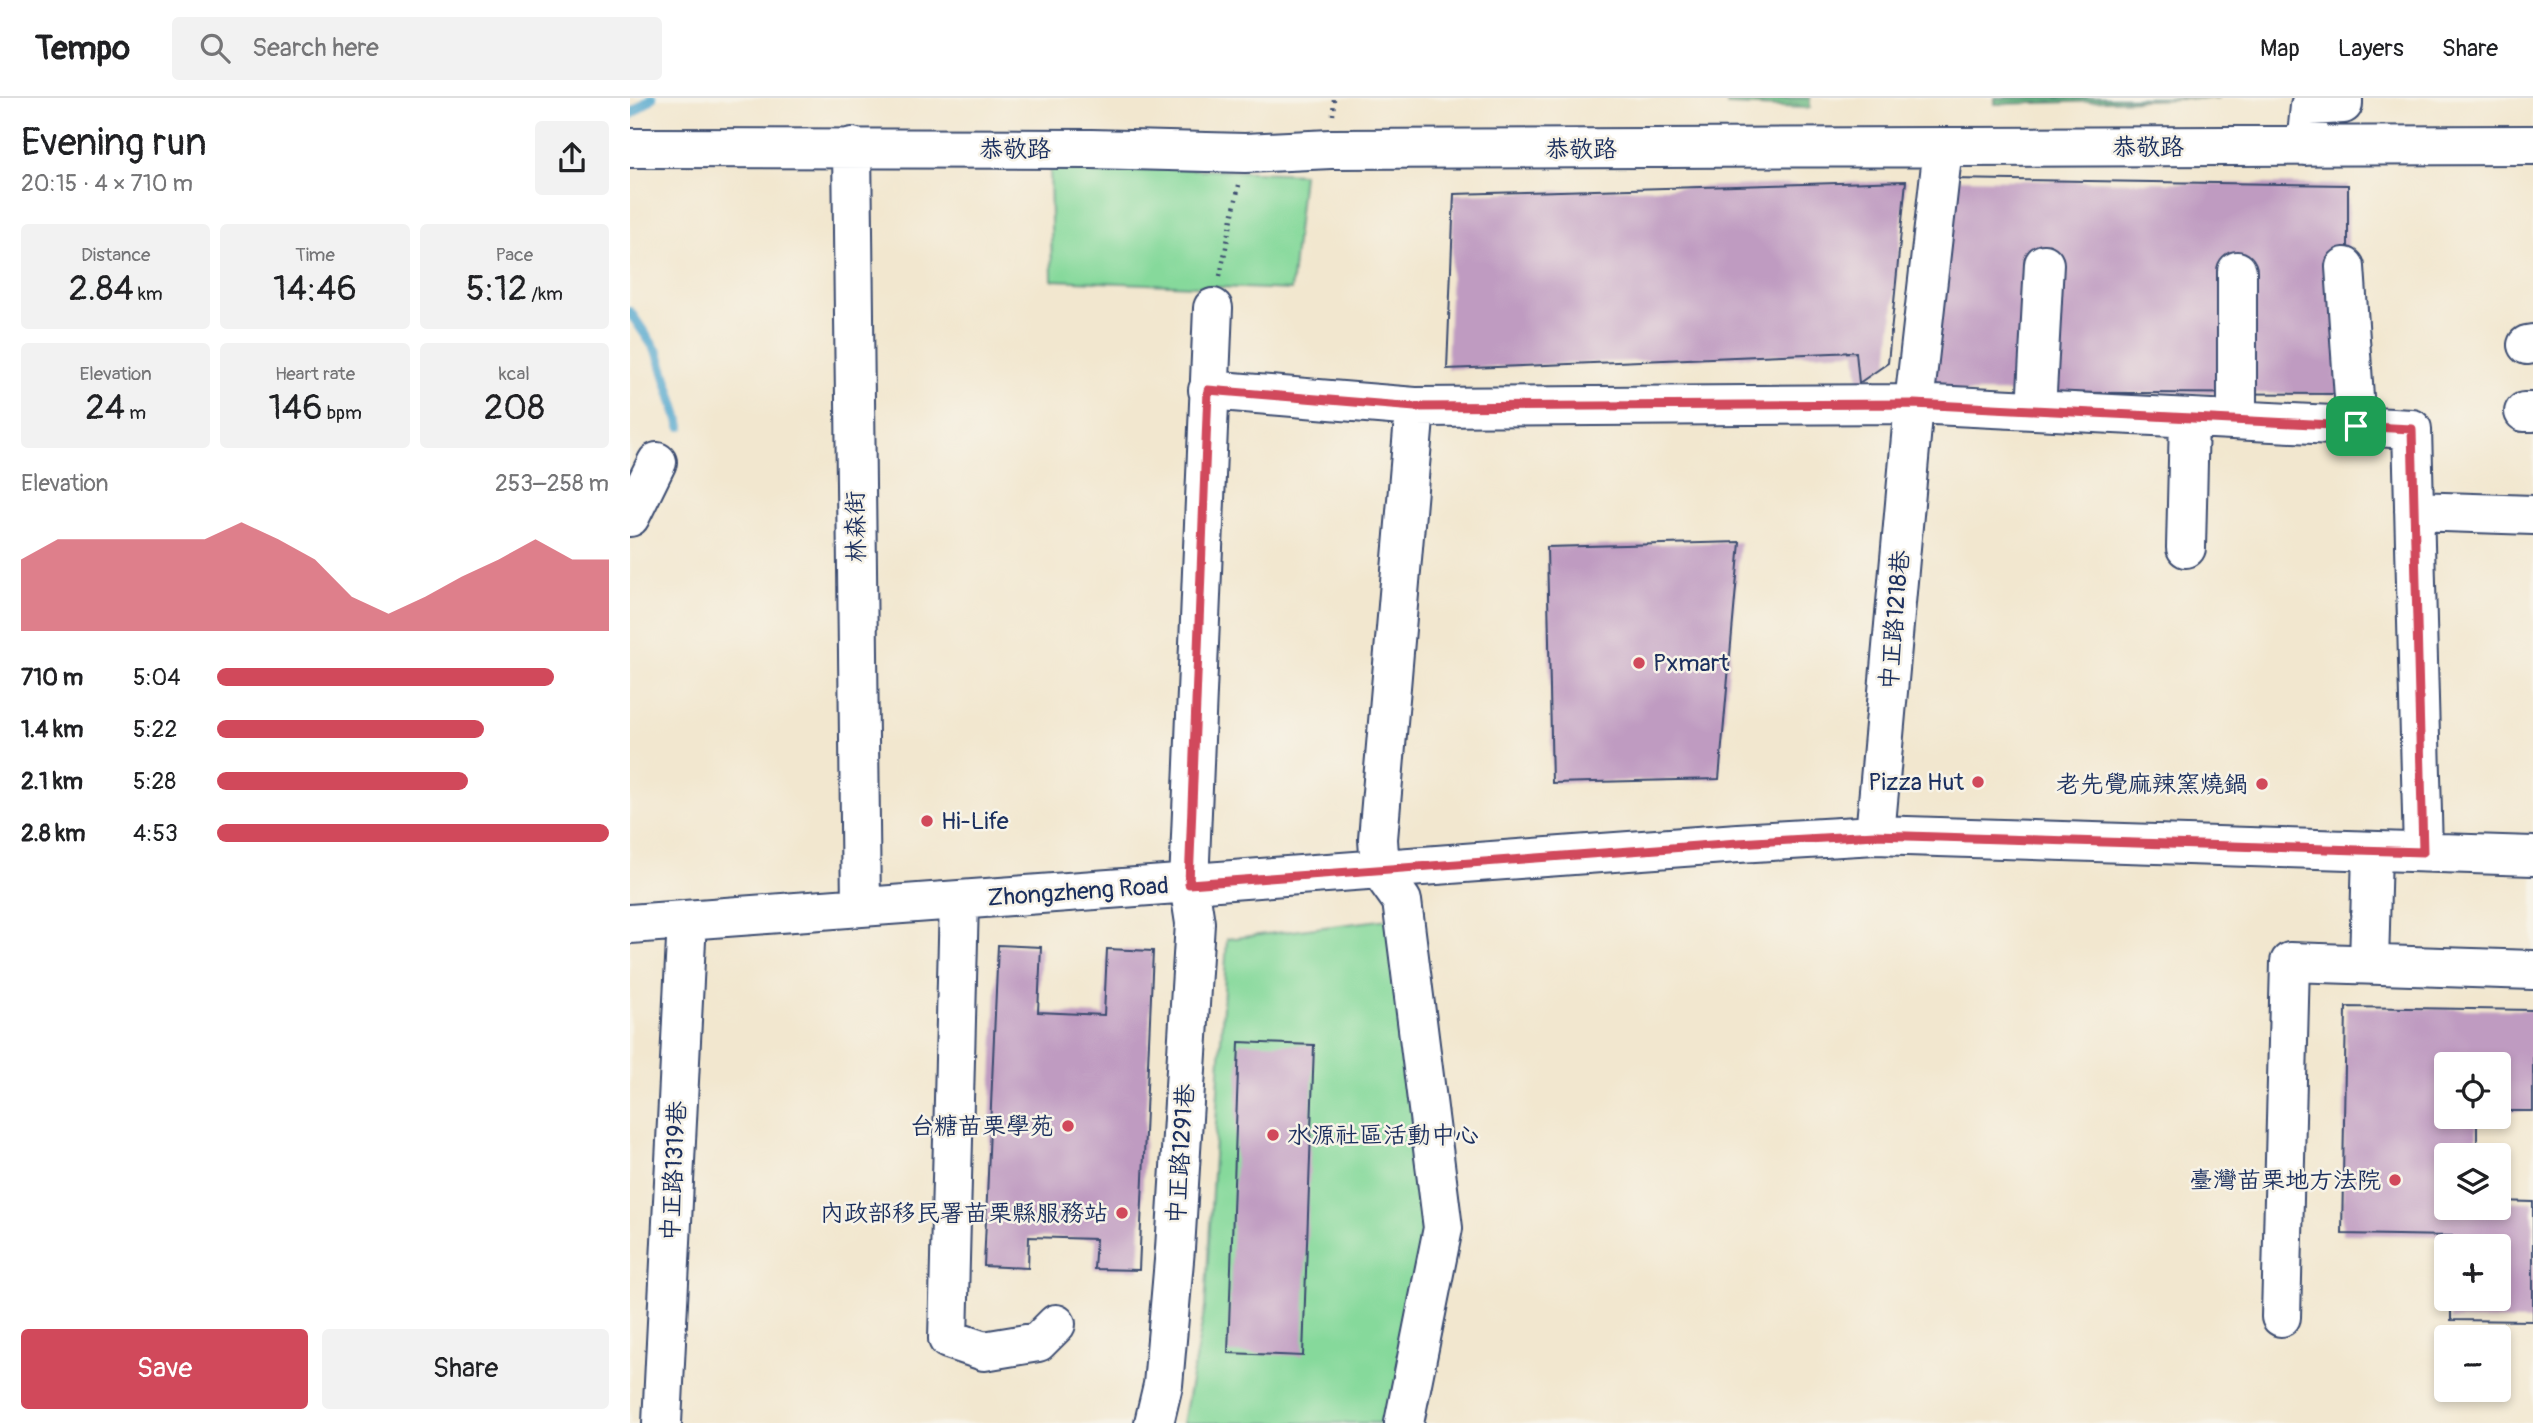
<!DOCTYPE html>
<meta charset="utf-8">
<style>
:root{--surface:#fff;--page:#f2f2f2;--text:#202124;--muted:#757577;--line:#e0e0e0;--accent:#d1495b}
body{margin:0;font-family:Pangolin,"LXGW WenKai TC",sans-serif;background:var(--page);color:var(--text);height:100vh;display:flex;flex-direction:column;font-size:26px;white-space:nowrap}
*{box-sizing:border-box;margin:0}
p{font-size:23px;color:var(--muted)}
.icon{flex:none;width:38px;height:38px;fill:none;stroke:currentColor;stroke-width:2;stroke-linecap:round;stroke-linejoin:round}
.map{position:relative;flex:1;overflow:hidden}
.details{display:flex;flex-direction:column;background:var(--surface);width:630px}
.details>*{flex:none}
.buttons{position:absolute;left:1804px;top:954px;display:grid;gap:14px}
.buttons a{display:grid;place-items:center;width:77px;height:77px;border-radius:7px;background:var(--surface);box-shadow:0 4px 10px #0003;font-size:35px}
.pin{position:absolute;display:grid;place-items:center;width:60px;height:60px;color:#fff;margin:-30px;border-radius:14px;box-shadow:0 4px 10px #0006}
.round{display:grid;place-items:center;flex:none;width:74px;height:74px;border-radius:7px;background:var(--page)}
.headline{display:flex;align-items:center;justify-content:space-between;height:119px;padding:0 21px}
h1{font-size:38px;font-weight:600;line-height:52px}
.stats{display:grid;grid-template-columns:repeat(3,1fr);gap:10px;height:119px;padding:7px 21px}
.stats div{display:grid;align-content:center;border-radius:7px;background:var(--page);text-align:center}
.stats b{font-size:35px;font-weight:600}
.stats small{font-size:19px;font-weight:400}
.stats p{font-size:19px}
.chart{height:196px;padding:14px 21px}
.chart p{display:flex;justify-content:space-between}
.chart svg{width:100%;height:126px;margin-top:7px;fill:var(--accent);opacity:.7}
.primary-button{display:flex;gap:14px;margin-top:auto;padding:14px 21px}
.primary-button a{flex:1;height:80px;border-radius:7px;background:var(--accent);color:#fff;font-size:28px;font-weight:600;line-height:80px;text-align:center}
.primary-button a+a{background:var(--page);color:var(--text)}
ul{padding:0 21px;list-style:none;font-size:23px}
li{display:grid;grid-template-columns:112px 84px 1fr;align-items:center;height:52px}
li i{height:18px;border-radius:9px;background:var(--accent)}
header{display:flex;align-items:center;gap:42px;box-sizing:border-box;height:98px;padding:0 35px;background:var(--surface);border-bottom:2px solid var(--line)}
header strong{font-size:33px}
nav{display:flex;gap:38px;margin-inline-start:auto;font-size:24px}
.search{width:490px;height:63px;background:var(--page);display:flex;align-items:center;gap:18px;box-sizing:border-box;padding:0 24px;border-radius:7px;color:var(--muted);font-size:26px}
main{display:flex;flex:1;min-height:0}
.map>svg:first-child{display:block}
.green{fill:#86d99b;stroke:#50847c;stroke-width:2}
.forest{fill:url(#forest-crowns);stroke:#447470;stroke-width:2}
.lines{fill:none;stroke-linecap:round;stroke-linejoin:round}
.stream{stroke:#52a7ce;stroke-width:10}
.building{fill:#bf9bc1}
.minor-casing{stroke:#3b4b6f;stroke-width:42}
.path{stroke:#3b4b6f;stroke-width:4.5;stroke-dasharray:2 5;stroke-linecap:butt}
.minor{stroke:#fff;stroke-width:38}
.route-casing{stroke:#fff;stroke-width:14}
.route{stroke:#d1495b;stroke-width:9}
.poi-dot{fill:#d1495b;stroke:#f7f3e8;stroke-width:2.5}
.labels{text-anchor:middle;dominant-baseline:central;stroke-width:5;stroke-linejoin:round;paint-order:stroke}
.street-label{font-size:24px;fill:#1b2f5e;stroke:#f7f3e8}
.poi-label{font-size:24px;fill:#1b2f5e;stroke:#f7f3e8;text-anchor:end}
</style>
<header>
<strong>Tempo</strong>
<div class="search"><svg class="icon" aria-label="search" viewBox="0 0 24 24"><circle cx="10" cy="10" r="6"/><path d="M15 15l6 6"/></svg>Search here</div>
<nav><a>Map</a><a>Layers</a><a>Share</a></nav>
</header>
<main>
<section class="details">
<div class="headline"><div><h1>Evening run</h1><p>20:15 · 4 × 710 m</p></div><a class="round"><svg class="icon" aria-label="share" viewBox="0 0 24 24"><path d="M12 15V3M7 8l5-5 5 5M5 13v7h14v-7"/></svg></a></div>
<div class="stats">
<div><p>Distance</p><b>2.84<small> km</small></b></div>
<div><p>Time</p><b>14:46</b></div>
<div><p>Pace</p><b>5:12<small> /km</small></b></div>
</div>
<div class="stats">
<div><p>Elevation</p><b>24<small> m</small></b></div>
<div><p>Heart rate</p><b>146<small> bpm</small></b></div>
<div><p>kcal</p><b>208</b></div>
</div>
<div class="chart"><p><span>Elevation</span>253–258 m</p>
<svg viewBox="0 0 160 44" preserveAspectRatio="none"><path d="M0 44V19L10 12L20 12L30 12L40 12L50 12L60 6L70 12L80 19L90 32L100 38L110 32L120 25L130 19L140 12L150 19L160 19V44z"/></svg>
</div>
<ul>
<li><b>710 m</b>5:04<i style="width:86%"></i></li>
<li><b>1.4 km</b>5:22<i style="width:68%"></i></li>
<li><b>2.1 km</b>5:28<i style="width:64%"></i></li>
<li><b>2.8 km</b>4:53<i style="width:100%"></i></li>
</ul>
<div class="primary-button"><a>Save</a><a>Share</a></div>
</section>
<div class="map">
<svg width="1903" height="1325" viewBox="0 0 1903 1325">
<defs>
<pattern id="forest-crowns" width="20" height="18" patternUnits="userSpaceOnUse" patternTransform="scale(1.75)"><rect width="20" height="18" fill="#6cb983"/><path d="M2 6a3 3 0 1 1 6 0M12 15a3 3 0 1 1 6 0" fill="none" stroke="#58976e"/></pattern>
</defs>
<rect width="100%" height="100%" fill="#f7f3e8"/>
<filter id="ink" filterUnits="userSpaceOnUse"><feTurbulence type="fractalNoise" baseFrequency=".0143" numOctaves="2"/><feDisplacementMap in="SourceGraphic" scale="14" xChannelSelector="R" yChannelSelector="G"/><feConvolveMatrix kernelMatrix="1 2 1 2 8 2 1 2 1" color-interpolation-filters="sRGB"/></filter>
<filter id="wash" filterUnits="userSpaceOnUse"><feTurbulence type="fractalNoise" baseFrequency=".00686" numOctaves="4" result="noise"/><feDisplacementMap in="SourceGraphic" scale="28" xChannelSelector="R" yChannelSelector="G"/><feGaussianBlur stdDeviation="1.57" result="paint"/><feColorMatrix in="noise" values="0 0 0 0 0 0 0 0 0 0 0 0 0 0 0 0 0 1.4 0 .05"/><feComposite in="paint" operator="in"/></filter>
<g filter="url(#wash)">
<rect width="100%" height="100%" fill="#f2e7cf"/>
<path class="green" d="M420,65L673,76L661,192L422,182Z
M758,821L806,1095L768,1325H553L575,1210L597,841Z"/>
<path class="forest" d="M1097,0H1180V10L1097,7Z
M1365,0H1589L1365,6Z"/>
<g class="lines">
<path class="stream" d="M0,17L22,0
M0,214L28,255L51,328"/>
</g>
<g id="blocks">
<path class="building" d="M1321,81L1718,87V296L1296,294Z
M1276,83L1258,265L1229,285L1226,254L817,271L824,96Z
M1110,444L1089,681L922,685L917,449Z
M368,847L411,849L408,914L474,917L477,851L523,853L509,1172L464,1171L466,1141L399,1139L398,1170L354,1168Z
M1716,909L1903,912V1013H1869V966H1816V1018H1847V1057H1816V1110H1869V1103L1903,1104V1223L1821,1222V1200H1869V1148H1822V1138L1712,1136Z
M609,944L684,947L673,1258L598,1255Z"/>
</g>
</g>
<g filter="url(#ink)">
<use href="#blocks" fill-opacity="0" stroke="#3b4b6f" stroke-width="2"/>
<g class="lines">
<g class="minor-casing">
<path id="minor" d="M1676,48L1680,8L1713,6V0
M222,49L231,809
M0,50L461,51L615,55L701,51L1903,47
M1715,169L1726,328
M1897,247L1903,246
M578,292L785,309L1284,306L1782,331L1793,754
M1406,312L1414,166
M1894,314H1903
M1607,322V173
M1784,413L1903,417
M0,419L27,364
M1556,450L1559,320
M1245,737L1284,306L1313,49
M329,802L318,1241L354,1253L408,1244L426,1226
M0,826L1108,745L1245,737L1903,758
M1739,866L1742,753
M1651,1219L1660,864L1903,872
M32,1325L57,822
M524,1325L533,1287L545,1151L565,825L559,786L583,210
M774,1325L813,1130L772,803L750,772L748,741L785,309"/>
</g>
<path class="path" d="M703,17L704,0
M590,178L609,87"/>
<use href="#minor" class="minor"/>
</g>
</g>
<g class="lines" filter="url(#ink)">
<g class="route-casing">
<path id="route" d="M578,292L785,309L1284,306L1782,331L1793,754L1245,737L1108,745L559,786Z"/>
</g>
<use href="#route" class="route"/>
</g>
<g class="poi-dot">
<circle cx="1009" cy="565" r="7"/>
<circle cx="1348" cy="684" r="7"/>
<circle cx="1632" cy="686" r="7"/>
<circle cx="297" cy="723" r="7"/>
<circle cx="438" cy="1028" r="7"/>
<circle cx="643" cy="1037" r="7"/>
<circle cx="1765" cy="1082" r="7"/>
<circle cx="492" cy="1115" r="7"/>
</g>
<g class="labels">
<g class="street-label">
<text x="1518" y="49">恭敬路</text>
<text x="385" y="51">恭敬路</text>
<text x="951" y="51">恭敬路</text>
<text transform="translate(226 429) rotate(-91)">林森街</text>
<text transform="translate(1265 522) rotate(-85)">中正路1218巷</text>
<text transform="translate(448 794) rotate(-4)">Zhongzheng Road</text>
<text transform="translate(551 1056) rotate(-86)">中正路1291巷</text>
<text transform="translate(44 1073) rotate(-87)">中正路1319巷</text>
</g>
<g class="poi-label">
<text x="1023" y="565" text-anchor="start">Pxmart</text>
<text x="1334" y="684">Pizza Hut</text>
<text x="1618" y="686">老先覺麻辣窯燒鍋</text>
<text x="311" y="723" text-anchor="start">Hi-Life</text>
<text x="424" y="1028">台糖苗栗學苑</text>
<text x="657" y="1037" text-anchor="start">水源社區活動中心</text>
<text x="1751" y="1082">臺灣苗栗地方法院</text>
<text x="478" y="1115">內政部移民署苗栗縣服務站</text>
</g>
</g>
</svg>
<div class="buttons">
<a><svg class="icon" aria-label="locate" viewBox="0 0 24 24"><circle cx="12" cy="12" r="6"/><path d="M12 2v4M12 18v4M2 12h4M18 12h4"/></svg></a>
<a><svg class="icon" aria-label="layers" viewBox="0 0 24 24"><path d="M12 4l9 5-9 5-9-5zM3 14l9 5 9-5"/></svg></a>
<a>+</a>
<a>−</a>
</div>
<div class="pin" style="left:1726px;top:328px;background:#1e9e55"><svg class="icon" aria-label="arrive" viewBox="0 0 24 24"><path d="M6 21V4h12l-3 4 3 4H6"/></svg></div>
</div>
</main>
